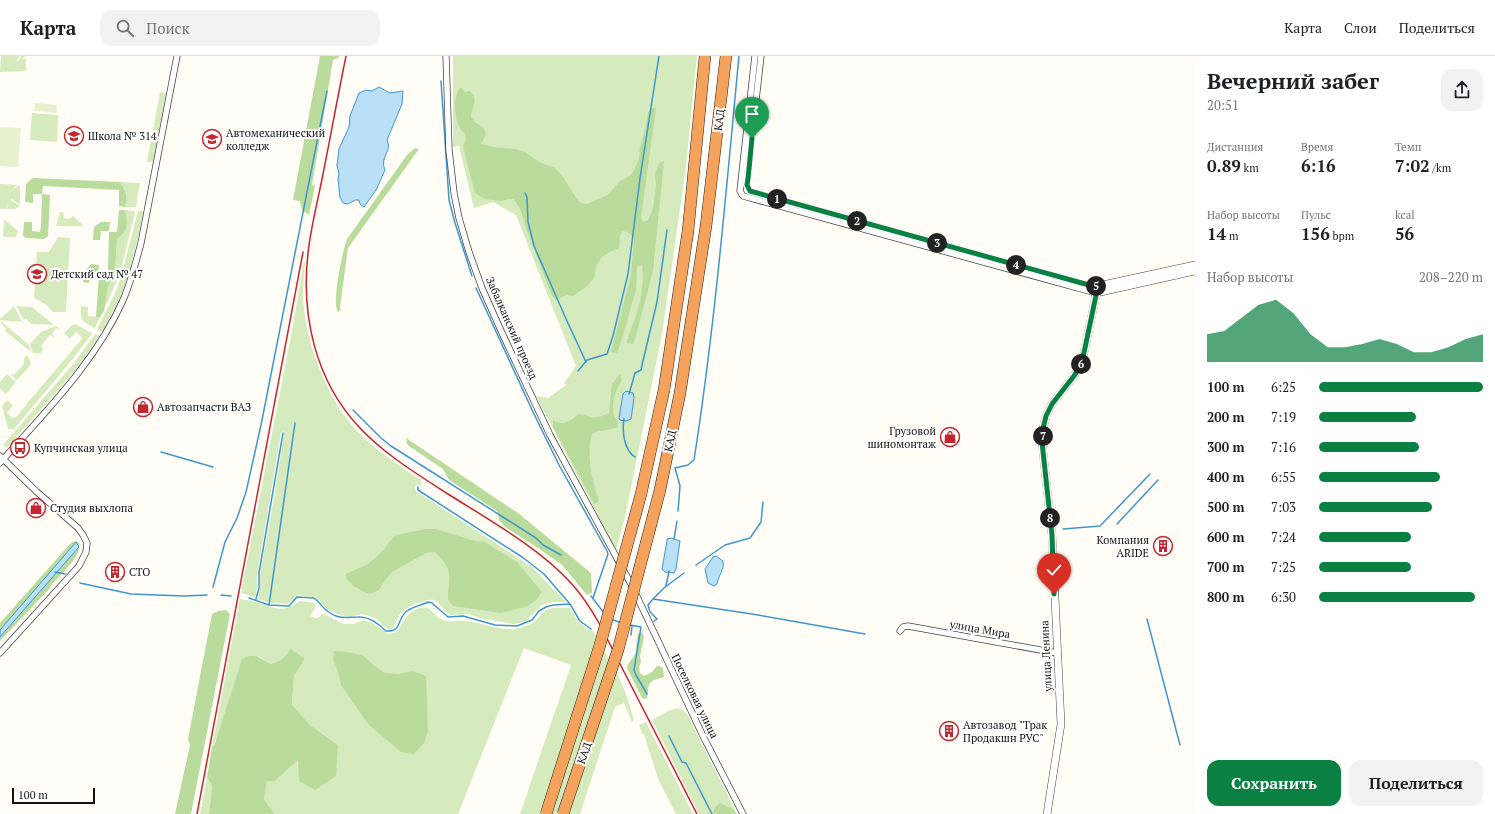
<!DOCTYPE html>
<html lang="ru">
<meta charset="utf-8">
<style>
:root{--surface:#fff;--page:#f2f2f2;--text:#202124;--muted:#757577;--line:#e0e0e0;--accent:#0b8043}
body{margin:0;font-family:"PT Serif",serif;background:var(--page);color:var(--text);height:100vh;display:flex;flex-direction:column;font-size:15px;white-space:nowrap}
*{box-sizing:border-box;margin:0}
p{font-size:13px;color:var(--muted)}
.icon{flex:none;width:22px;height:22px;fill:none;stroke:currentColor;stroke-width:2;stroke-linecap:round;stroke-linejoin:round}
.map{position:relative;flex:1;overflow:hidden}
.sheet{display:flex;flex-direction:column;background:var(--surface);width:300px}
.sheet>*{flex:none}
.scale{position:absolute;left:12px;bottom:10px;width:83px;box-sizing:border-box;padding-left:4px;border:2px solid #111;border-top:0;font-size:11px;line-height:14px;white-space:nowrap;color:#111;-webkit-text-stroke:3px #fff;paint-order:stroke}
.pin{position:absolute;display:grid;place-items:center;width:34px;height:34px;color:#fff;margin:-41px -17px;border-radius:50% 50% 50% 0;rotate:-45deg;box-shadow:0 0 4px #0007}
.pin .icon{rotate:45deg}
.km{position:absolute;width:20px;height:20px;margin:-10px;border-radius:50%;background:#222;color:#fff;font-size:11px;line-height:20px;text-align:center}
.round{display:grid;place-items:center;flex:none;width:42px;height:42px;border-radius:12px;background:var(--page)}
.headline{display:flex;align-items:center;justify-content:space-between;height:68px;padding:0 12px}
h1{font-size:22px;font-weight:800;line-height:30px}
.figures{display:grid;grid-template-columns:repeat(3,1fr);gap:6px;height:68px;padding:4px 12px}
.figures div{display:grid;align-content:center}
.figures b{font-size:17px;font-weight:800}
.figures small{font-size:11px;font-weight:400}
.figures p{font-size:11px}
.chart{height:112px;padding:8px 12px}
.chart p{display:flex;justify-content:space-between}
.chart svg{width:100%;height:72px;margin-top:4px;fill:var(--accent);opacity:.7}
.primary-button{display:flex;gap:8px;margin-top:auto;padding:8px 12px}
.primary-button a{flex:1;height:46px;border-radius:12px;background:var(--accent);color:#fff;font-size:16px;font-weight:800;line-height:46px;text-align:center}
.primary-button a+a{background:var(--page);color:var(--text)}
ul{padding:0 12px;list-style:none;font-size:13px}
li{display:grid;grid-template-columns:64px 48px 1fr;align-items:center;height:30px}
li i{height:10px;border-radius:5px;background:var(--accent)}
header{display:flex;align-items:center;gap:24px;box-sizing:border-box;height:56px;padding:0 20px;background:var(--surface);border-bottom:1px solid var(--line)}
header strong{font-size:19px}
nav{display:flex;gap:22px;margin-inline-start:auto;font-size:14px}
.search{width:280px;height:36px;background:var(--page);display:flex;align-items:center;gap:10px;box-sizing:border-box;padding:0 14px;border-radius:12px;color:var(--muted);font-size:15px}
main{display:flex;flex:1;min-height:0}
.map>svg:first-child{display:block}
.green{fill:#d5ebbd}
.forest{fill:#b9dc9c}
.pitch{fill:#e6f2cf}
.water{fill:#b9e0f7;stroke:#3f96cf}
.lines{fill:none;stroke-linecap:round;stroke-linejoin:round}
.stream{stroke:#3f96cf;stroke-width:1.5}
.minor-casing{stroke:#444;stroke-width:7}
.tertiary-casing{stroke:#444;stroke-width:8}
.motorway-casing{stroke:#222;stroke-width:12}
.minor{stroke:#fff;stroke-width:5.5}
.tertiary{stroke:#fff;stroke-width:7}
.motorway{stroke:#f5a25d;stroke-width:11}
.rail{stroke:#c4262e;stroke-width:1.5}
.motorway-bridge-casing{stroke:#222;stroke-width:12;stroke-linecap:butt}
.motorway-bridge{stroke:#f5a25d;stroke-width:11}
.route-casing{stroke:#fff;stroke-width:8}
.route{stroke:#0b8043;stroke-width:5}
.labels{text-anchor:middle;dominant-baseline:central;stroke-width:4;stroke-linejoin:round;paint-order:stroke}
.street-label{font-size:11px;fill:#111;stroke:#fff}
.poi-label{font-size:11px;fill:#111;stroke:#fff;text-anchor:start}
</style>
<header>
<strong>Карта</strong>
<div class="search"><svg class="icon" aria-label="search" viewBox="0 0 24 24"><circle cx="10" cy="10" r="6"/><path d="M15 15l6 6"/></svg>Поиск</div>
<nav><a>Карта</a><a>Слои</a><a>Поделиться</a></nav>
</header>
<main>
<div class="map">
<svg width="1195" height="758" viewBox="0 0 1195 758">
<rect width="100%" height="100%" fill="#fffdf5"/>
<path class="green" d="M1,0H19L17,5H18L21,0H26L21,4L26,2V15L0,16Z
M453,0H697L686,111L662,278L625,461L616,494L536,340L548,342L566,329L564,327L576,310L516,159L493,146L474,152L459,90L453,91Z
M160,36L166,37L153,106H147Z
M32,57L58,59L57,86L30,84Z
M120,126L140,127L136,151H125C128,140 126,135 120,126Z
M0,128L18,129L13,132V133L20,129V149L12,143L11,144L20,150C16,154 12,153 7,153L8,145L6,153H0Z
M125,154L134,155L135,157L120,217L104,254L108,231L115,216L117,183C129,174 127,169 125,154Z
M138,155H143L137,186L125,230L115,252L102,276L97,273L117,233L122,217Z
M60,156H63L64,162L69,163L73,160L84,170H56Z
M4,163L18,175L16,181H5L3,180Z
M58,181L70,182L66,256H53L45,248L34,242L37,196H49Z
M304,204L305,207C304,218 303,229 303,240C304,279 323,331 346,362C363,386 397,408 421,424V430L417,429L415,431L416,435L532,511L566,546H553L542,549L525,566L513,568L480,562L468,558L451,559C444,556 441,548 434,544C429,542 407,551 402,555C398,560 396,567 393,572L390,574L383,570L377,563L369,560L362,558L349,561L337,558L328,554L315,541L298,539L288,548L270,547L258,543L260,532V518L273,448L284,377L283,375L281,377L257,520V533L255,541L241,537L292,275Z
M14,250L22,266L0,264V263Z
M16,250L32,251L54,269L31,268L26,263L24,264Z
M81,250L88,251V260L100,261L95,272C82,265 80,266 81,250Z
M0,266H2L29,289L31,296L5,275L6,273Z
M75,268L92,277V278L71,305L14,373H8L2,350L7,344L13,349L7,357L13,362L16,361L26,349V348L29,345L81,284L82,282L76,276L70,283L64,277L71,270Z
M56,270L61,274L56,272L52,278L54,281V282L50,279L41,290L43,293L41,297H33L30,288L41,276Z
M95,278L99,280L78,311L7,392L3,389L74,307Z
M27,299L31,306L29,311L17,324L11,319V318L14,319L24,308V302Z
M7,318L16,326L6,338L0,333V326Z
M240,543C246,544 252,545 259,547C278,552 280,558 300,545L315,547V552L310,560L315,562L320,561L322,557L343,568H354L364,564L374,568L388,578L395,577C402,570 405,558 415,554C433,546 431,560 443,564C450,567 457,564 464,565C481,566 498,575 515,573C520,572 529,569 533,567C539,562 541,556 549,553C555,551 563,552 570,552L578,565L586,572L594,576L617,617L626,638L634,664L632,666L624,647L615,651L580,758H520L571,609L524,592L458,758H275L264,743L267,725L274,726L298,704L338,689L310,669L292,649L294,620L305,603L287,597L281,604L270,608L259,600L212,691Z
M678,652L683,654L687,658L737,758H699L652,664L670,654Z
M646,666L693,758H676L658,723L644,678H642L639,669Z
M207,721L212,730L209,758H200Z"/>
<path class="forest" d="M320,0H339L338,2L333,4L312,129L315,130L309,159L302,154L300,145L293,144Z
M461,31L464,36L470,35C479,44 472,50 471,61L475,66L484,72L486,78L481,88L493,91L516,93L525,96L539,106L555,112L563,121L577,143L581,147L587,148L608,139L620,125L631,119L634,114L639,103L640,91L645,74L648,57L651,52H656L641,161L643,166L648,164L653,153L656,130L655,118L659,107L664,105L653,215L635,283L633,288L627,287C628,279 631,273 634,266C640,248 645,228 642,209L637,211L636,234L621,286L617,297L611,296L631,219L634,181L627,176L622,175L620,180L619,192C609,196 599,200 596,212C595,215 596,217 594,221C589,229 581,235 573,240L567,239L556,244L552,240L525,169C523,159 520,151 513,143H508L501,145L485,143L475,137L463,90L466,84L465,78C454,70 451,41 461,31Z
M415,92L419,93L348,192L340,251L341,254L338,256C331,247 343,194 347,183L407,99Z
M33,122L120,126C126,135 128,140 125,151L119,150V134L43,130L42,138L50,139L48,180L44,183L26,182L23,180L24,166H32V175L40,176L41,170L42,138H33V147L25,146L26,128Z
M119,154H125C128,169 129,174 117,183L115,216L108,231L104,255L100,261H96L99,218H107L108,215L109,176H117Z
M101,166H110L109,175H101L100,184H93L94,171Z
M91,208L99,209L98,218L90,217L89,227L83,226V217Z
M620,318L622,324C615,333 608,357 618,365V371C609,375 600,373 592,378C586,398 592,425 599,445L594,448L553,371V364C564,370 570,366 578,358C594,360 592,365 609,357L612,328Z
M406,382L518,457L591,517L592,537L587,539L562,509L538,492L505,471L499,464L497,455L449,424L443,413L409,390L407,388Z
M426,473H436L475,485L485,486L517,506L542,536L536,544L528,550L501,557L453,550L448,544C448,519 455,515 435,496L426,497L392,516L386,523L378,535L369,538L353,530L346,522V518L368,508L384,494L389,486L396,479Z
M76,485L79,487C82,503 57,519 50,532L0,585V581L78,491L76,487L0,574V567L69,489L72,486Z
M226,554L230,558L191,758H175L190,689L188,683L212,558L218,555Z
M642,576L644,581L640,600L641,606L639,611L640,617L644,620L652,616L658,609L663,612L664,621C660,623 658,622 654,624C646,627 649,636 647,642L644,643L642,642L627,612C628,606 633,603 635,598C637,591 636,584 638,578Z
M291,593L305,603L294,620L292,649L310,669L338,689L336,720L315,734L299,725L298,704L274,726L267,725L264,743L275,758H209L212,730L207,721L212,691L215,687L242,603C256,596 259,602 271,608L281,604Z
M334,595L348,596L364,600L373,609L385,617L399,618L413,615L426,620L428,675L424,687L414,698L401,696L368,668L341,629L338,615L333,603Z
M720,747L733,753L736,758H714L713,756L715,751Z"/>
<path class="pitch" d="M35,47L57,49V57L34,55Z
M0,71L21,72L18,111L0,110Z"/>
<path class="water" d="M379,31L390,37L403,35L402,48L387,84C393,95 379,101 385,114L376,134L364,151L360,148L359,144H355L348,148L343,147L340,141L338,123L339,118L337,109L339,93L349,71L350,60L359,37L366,34L372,35Z
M626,335L633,337L634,342L631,363L626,365L620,364L619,362L623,338Z
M671,482L680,485L676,513L674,517L665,516L662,513L667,485V483Z
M76,486L79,491L0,581V574Z
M716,500L723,505C725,513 718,520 717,528L714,530L708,527L705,513L713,501Z"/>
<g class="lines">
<path class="stream" d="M441,25L449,144L455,167L472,220
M525,137L527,141L528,166L534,190L567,265L586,306
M476,232L533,356L559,409L607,495L608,498L593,542
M578,315L587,304L607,298L613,280L628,218L640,122L659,0
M629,338L635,317L641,314L642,309L657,246L667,174
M353,354L381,382L391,390L536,482L543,489L561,499
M624,363C622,376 624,394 635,401
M161,396L213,411
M418,431V434L522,501L544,518L570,548
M678,455L680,430L675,412L688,409L694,404C715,270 726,135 739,0
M1117,468L1158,424
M1063,473L1100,470L1150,418
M674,483L677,465
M696,509L725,489L750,482L761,466L763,446
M55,516L65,518
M684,517L664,532L653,543L758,559L865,578
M80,527L131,538L184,540L207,539
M666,530L669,515
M213,531L225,486L237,462L246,436L261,369L327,35
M221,539L231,540
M591,540L604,557
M249,542L269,549L289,550L297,541L314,542C323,549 323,555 336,560C344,563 350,561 358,561C369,560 379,568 386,575C403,576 396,563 407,555C412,551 422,549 428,546L432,547L448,561L463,560L495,569L517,570L532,564L539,555L546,551L553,549L570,548L580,565L591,573
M256,543L259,532V517L283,377
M653,543L648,549L650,556L657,563L654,565
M269,549L295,367
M611,563L621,567
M1147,563L1180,689
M630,569L641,571L634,614L636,619L647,638
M631,579L632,570
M669,680L682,706L686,707L712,758"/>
<g class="minor-casing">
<path id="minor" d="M446,0L449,94L454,137L459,162L469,196L482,232L502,277L550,379L632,530L704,682L743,758
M755,0L740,135L743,140L1096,237
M761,0L747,123V129L750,135L1089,229L1098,230
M0,400L37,436L78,472L83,479L87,487L86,496L79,510L0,597
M0,407C45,356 96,306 124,242C131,225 136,206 141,187L177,0
M900,575L903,571L908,570L1057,597"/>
</g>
<g class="tertiary-casing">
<path id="tertiary" d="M1096,237L1195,215
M1047,758L1061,668L1052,479L1042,386L1043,373L1046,360L1052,348L1074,320L1082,306L1098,230L1195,209"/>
</g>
<g class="motorway-casing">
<path id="motorway" d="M664,334L688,175L705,0
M673,371L680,337L706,170L726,0"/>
</g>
<use href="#minor" class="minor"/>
<use href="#tertiary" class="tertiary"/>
<use href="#motorway" class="motorway"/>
<path class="rail" d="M346,0C338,39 331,78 323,118C318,144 311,170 308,197C301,259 315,324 359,371C384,398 417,418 448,438C489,464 538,491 571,527C582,539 591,553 599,567L697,758
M197,758L303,196"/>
<g class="motorway-bridge-casing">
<path id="motorway-bridge" d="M546,758L600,589L641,438L664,334
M563,758L618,594L660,434L673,371"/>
</g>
<use href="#motorway-bridge" class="motorway-bridge"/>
</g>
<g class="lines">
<g class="route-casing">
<path id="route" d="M752,82L748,123L747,129L750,135L1089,229L1098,230L1082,306L1074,320L1052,348L1046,360L1043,373L1042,386L1052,479L1054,538"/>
</g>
<use href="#route" class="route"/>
</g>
<defs>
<g id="school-ring" transform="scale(1)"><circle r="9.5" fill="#fff" stroke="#c4262e" stroke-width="1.5"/><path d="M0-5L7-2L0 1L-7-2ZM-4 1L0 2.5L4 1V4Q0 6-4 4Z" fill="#c4262e"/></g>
<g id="university-ring" transform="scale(1)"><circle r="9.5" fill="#fff" stroke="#c4262e" stroke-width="1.5"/><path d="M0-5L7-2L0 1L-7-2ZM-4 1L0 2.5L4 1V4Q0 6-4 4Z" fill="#c4262e"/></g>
<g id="shop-ring" transform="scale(1)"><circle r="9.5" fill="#fff" stroke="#c4262e" stroke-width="1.5"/><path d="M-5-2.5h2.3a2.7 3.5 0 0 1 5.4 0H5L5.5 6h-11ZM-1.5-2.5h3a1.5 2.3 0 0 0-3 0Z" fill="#c4262e"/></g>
<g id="bus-ring" transform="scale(1)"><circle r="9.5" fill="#fff" stroke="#c4262e" stroke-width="1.5"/><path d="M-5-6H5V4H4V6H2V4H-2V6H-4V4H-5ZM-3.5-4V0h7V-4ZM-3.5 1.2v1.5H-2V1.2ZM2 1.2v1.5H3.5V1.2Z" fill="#c4262e"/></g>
<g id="building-ring" transform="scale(1)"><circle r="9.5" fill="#fff" stroke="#c4262e" stroke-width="1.5"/><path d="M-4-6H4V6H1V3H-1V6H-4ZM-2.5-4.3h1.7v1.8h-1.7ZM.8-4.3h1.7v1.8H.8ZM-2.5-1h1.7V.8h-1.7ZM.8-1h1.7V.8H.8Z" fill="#c4262e"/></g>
</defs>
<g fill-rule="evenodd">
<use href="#school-ring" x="74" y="80"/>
<use href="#university-ring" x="212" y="83"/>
<use href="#school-ring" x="37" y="218"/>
<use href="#shop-ring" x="143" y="351"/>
<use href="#shop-ring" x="950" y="381"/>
<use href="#bus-ring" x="20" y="392"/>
<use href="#shop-ring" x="36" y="452"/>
<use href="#building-ring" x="1163" y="490"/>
<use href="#building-ring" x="115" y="516"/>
<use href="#building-ring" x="949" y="675"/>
</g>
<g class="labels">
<g class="street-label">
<text transform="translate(719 64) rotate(-83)">КАД</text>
<text transform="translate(512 272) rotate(66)">Забалканский проезд</text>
<text transform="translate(670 385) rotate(-78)">КАД</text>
<text transform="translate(980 573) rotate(10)">улица Мира</text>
<text transform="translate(1046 600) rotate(-93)">улица Ленина</text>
<text transform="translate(695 640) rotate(64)">Поселковая улица</text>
<text transform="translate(584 697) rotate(-71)">КАД</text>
</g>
<g class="poi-label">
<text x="226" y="77">Автомеханический<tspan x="226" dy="13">колледж</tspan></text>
<text x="88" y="80">Школа № 314</text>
<text x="51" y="218">Детский сад № 47</text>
<text x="157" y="351">Автозапчасти ВАЗ</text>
<text x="936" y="375" text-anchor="end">Грузовой<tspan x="936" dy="13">шиномонтаж</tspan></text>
<text x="34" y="392">Купчинская улица</text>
<text x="50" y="452">Студия выхлопа</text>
<text x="1149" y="484" text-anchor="end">Компания<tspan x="1149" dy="13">ARIDE</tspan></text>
<text x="129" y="516">СТО</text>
<text x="963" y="669">Автозавод "Трак<tspan x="963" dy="13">Продакшн РУС"</tspan></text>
</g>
</g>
</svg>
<div class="scale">100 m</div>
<div class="pin" style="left:752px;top:82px;background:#1e9e55"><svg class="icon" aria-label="arrive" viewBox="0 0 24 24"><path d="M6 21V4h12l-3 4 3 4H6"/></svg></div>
<div class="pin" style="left:1054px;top:538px;background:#d93025"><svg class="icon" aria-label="check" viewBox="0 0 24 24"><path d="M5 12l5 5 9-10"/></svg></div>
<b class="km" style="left:777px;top:143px">1</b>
<b class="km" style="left:857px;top:165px">2</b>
<b class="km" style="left:937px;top:187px">3</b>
<b class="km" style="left:1016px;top:209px">4</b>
<b class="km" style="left:1096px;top:230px">5</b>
<b class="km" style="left:1081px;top:308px">6</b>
<b class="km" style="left:1043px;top:380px">7</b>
<b class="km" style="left:1050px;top:462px">8</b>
</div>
<section class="sheet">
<div class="headline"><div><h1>Вечерний забег</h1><p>20:51</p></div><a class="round"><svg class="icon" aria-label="share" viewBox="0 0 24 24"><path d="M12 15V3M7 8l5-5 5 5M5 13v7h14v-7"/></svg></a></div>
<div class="figures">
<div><p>Дистанция</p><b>0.89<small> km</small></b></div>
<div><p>Время</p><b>6:16</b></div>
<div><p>Темп</p><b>7:02<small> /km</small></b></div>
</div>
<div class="figures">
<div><p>Набор высоты</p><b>14<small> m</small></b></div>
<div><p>Пульс</p><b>156<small> bpm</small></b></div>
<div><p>kcal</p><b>56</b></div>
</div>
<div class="chart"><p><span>Набор высоты</span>208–220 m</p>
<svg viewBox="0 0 160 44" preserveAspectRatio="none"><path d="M0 44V27L10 25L20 17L30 9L40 6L50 14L60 27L70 35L80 35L90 33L100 30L110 33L120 38L130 38L140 35L150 30L160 27V44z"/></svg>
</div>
<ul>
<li><b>100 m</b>6:25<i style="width:100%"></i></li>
<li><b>200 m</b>7:19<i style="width:59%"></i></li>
<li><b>300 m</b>7:16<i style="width:61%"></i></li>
<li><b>400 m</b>6:55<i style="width:74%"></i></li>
<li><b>500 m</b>7:03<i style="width:69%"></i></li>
<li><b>600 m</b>7:24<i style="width:56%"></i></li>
<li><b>700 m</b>7:25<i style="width:56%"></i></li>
<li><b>800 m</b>6:30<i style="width:95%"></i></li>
</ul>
<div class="primary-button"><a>Сохранить</a><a>Поделиться</a></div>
</section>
</main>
